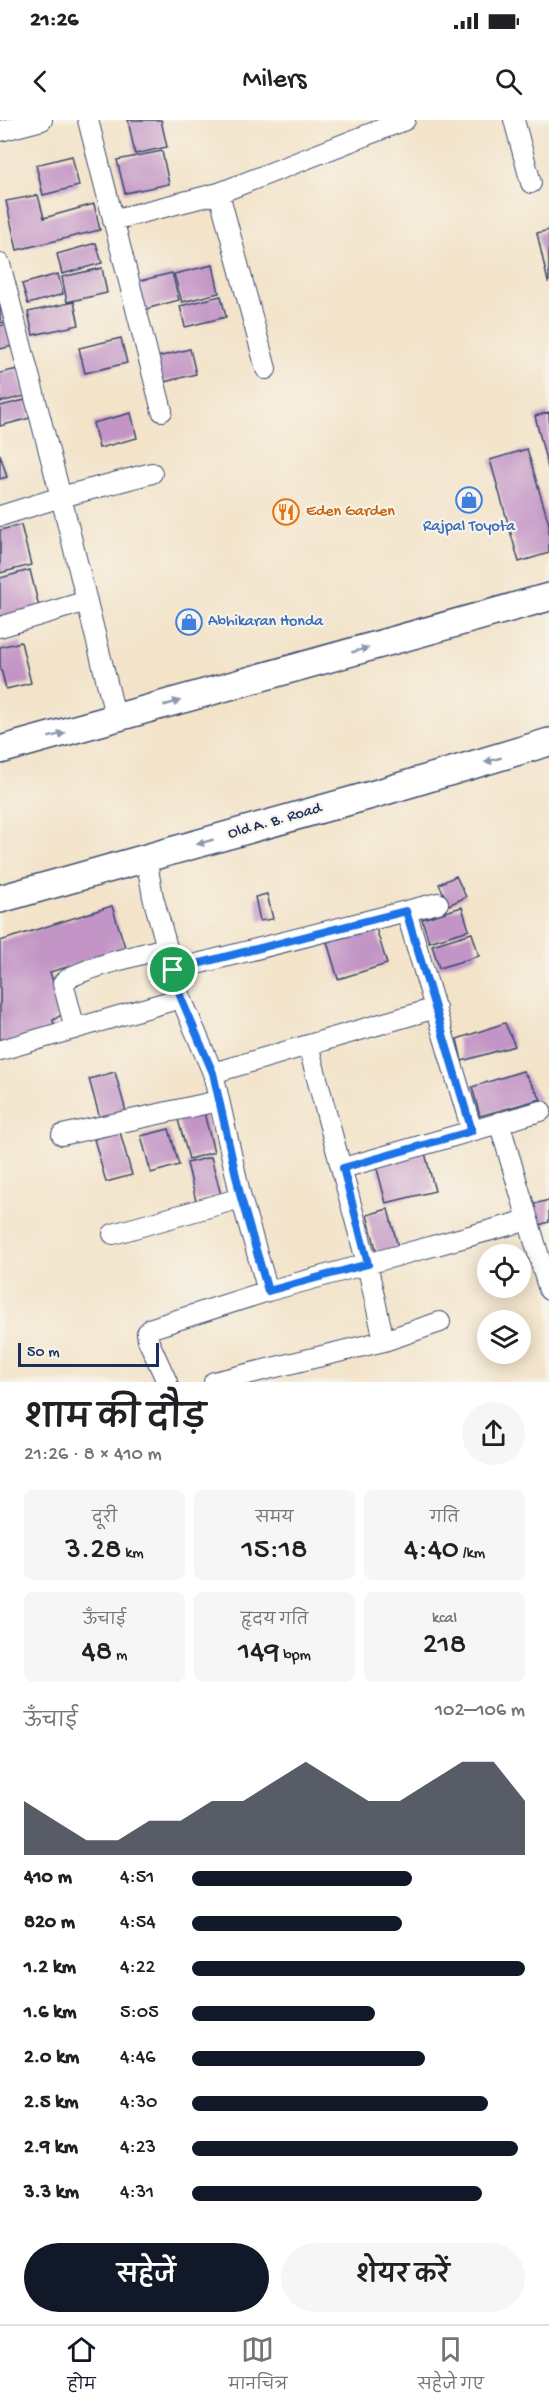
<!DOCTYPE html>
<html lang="hi">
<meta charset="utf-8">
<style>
:root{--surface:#fff;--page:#f6f6f6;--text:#202124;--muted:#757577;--line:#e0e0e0;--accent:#111827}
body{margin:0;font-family:"Gochi Hand","Playpen Sans Deva",sans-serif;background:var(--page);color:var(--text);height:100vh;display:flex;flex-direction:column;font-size:22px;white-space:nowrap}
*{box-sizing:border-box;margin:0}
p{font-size:20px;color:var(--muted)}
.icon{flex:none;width:33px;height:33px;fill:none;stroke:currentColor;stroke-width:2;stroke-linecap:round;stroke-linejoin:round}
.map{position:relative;height:1262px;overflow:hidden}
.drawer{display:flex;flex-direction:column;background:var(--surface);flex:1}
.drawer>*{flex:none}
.tools{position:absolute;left:477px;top:1124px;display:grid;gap:12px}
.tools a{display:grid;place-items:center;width:54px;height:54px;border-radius:50%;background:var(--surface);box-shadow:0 3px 15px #0003;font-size:30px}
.scale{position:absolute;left:18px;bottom:15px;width:141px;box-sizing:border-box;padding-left:6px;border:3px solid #1b2f5e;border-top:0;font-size:16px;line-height:21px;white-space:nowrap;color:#1b2f5e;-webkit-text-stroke:4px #f7f3e8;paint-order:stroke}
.pin{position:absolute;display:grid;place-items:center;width:51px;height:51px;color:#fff;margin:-26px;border:3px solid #fff;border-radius:50%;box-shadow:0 2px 6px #0007}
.round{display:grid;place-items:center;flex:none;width:63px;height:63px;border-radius:32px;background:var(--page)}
.summary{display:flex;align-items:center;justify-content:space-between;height:102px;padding:0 24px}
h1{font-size:33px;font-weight:600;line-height:45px}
.figures{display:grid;grid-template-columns:repeat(3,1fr);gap:9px;height:102px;padding:6px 24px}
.figures div{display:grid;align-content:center;border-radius:9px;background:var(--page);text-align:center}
.figures b{font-size:30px;font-weight:600}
.figures small{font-size:16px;font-weight:400}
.figures p{font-size:16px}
.chart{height:168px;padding:12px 24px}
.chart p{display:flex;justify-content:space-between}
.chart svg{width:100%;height:108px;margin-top:6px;fill:var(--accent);opacity:.7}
.primary-button{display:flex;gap:12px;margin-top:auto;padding:12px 24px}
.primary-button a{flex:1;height:69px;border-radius:36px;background:var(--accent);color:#fff;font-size:24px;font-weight:600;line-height:69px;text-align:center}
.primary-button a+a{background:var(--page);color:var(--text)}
ul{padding:0 24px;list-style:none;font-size:20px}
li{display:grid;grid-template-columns:96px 72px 1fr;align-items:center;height:45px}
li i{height:15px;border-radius:8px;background:var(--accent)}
.status{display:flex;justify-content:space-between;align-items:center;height:42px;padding:0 30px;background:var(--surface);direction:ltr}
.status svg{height:16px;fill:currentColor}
header{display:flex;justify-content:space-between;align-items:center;height:78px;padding:0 24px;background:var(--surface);font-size:27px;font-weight:600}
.tabs{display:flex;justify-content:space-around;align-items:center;height:84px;border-top:2px solid var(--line);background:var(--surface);font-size:16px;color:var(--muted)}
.tabs a{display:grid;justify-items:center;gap:3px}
.tabs .on{color:var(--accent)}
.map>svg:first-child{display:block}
.building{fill:#c395c6}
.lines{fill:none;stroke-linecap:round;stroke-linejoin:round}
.street-casing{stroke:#3b4a6e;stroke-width:22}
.secondary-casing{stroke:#3b4a6e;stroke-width:30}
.street{stroke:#fff;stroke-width:20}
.secondary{stroke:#fff;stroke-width:27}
.oneway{fill:#8d97ae}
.route-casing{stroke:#fff;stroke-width:12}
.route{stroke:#1a73e8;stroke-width:8}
.labels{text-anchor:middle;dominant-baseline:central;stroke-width:4.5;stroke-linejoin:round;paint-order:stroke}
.food-label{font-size:16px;fill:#c56008;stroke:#f7f3e8;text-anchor:start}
.shop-label{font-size:16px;fill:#366cbe;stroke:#f7f3e8}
.street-label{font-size:16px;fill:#1b2f5e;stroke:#f7f3e8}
</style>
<div class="status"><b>21:26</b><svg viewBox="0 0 49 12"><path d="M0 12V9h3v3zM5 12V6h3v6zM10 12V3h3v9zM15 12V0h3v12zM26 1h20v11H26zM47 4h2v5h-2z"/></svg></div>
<header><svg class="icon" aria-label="back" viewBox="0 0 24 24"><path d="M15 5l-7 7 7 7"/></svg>Milers<svg class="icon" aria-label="search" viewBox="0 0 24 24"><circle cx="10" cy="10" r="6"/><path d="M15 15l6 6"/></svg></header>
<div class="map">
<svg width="549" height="1262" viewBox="0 0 549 1262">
<rect width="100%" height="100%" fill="#f7f3e8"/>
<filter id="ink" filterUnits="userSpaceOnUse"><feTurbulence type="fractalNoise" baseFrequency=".0167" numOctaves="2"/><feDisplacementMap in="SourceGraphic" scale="12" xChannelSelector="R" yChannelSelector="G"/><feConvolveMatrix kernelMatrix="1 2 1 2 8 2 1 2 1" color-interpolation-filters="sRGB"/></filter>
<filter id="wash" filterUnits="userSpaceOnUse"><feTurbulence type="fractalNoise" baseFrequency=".008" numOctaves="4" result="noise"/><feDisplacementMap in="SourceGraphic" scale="24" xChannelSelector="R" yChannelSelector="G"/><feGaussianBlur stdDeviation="1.35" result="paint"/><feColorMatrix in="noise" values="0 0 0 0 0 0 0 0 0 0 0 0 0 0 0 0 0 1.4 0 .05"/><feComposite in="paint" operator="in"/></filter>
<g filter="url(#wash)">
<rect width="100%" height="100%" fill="#f3e3c9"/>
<g id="blocks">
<path class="building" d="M128,0H161L167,27L135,34Z
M162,31L169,64L125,73L117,40Z
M72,36L79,66L43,75L36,45Z
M38,75L44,98L94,84L100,110L17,130L6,81Z
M549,110V161L548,162L537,113Z
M96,123L102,143L62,154L57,134Z
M213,145L219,173L182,182L174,154Z
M102,148L107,173L67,182L62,157Z
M172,153L179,180L142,190L135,162Z
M58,154L63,174L28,184L22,164Z
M0,162L10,201L0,203Z
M221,176L226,197L185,207L180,186Z
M74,182L79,205L33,215L28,192Z
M11,203L17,225L0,229V206Z
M121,218L127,243L85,253L79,228Z
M190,229L196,254L160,263L153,238Z
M18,249L25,276L0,282V253Z
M25,280L30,298L0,306V286Z
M549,292V348H548L535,296Z
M131,293L137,318L99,328L93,303Z
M527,329L549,404V433L519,442L490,340Z
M0,334L7,357L0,359Z
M21,405L31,445L0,453V410Z
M30,450L40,491L0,500V458Z
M21,522L31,563L6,569L0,545V527Z
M456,756L466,777L449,785L439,764Z
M267,774L273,799L260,801L255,777Z
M112,786L126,830L50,852L63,894L53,900L55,910L0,925V821Z
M462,787L469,810L429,822L422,799Z
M376,808L387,844L338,859L327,822Z
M472,813L479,836L439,848L432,825Z
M505,903L515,926L462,941L457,919Z
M523,951L541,979L480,996L472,967Z
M115,952L127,995L101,1002L89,959Z
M203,989L214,1032L189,1039L177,996Z
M169,1009L179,1045L151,1053L141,1016Z
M120,1012L132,1055L106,1062L94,1019Z
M425,1033L435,1071L386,1083L376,1045Z
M211,1037L221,1075L196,1081L187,1043Z
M549,1080V1102L539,1105L534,1084Z
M388,1089L398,1127L377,1133L367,1095Z"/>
</g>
</g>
<g filter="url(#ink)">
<use href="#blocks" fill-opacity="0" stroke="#3b4a6e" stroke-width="1.5"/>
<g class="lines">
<g class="street-casing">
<path id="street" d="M88,0L162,291
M514,0L531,63
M0,11L42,0
M219,73L266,249
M113,100L219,73L405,0
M0,144L61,377L116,599
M0,396L61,377L152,353
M0,507L87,481
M146,738L153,777L181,878L213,953L241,1078L268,1171
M406,791L472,1011
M173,850L438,783
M75,909L63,863C73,850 147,833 166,828
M308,925L436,888
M1,930L181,878
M213,953L308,925L367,1144L528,1100
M499,1002L549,1170
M62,1015L218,981
M343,1048L541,991
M113,1114L241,1078
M167,1262L148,1220L147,1213L152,1208L268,1171L367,1144L384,1221
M214,1262L384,1221L440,1202"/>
</g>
<g class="secondary-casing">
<path id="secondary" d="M0,630L549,477
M0,779L375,674L549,622"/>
</g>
<use href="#street" class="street"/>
<use href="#secondary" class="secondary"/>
</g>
<defs><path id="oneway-solid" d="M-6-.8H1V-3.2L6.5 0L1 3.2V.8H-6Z" transform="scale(1.5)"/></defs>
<g class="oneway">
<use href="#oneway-solid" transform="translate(360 530) rotate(-16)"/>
<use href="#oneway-solid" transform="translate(172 583) rotate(-16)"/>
<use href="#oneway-solid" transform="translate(57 615) rotate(-15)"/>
<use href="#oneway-solid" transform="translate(493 640) rotate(164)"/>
<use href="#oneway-solid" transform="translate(205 722) rotate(164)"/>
</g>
</g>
<g class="lines" filter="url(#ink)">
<g class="route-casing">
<path id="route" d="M406,791L472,1011L343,1048L368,1144L268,1171L241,1078L213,953L181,878L173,850Z"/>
</g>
<use href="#route" class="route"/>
</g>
<defs>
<g id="shop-ring" transform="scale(1.35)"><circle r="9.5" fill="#f7f3e8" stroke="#3f7fe0" stroke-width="1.5"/><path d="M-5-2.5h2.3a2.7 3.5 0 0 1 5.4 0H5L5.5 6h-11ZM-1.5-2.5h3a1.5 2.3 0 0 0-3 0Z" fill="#3f7fe0"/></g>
<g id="restaurant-ring" transform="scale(1.35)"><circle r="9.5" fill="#f7f3e8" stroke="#e8710a" stroke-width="1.5"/><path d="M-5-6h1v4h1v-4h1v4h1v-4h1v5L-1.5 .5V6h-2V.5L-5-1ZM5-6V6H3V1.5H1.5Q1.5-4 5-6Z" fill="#e8710a"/></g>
</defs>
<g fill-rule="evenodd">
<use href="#shop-ring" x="469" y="380"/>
<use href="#restaurant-ring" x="286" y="392"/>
<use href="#shop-ring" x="189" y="502"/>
</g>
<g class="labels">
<g class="food-label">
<text x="306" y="392">Eden Garden</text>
</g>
<g class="shop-label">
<text x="469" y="407">Rajpal Toyota</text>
<text x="208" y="502" text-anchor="start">Abhikaran Honda</text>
</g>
<g class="street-label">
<text transform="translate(275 702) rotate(-16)">Old A. B. Road</text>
</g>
</g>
</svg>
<div class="tools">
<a><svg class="icon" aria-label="locate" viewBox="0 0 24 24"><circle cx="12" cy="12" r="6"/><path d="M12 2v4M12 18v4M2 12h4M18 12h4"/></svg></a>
<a><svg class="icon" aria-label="layers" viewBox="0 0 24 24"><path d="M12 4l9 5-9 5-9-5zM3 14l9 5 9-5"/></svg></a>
</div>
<div class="scale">50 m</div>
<div class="pin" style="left:173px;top:850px;background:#1e9e55"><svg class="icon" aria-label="arrive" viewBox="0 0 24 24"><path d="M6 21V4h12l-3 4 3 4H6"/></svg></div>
</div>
<section class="drawer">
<div class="summary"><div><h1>शाम की दौड़</h1><p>21:26 · 8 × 410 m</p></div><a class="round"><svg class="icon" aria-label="share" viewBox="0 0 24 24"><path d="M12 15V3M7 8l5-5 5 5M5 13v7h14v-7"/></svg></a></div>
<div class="figures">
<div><p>दूरी</p><b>3.28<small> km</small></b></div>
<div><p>समय</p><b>15:18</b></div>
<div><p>गति</p><b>4:40<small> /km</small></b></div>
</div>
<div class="figures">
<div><p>ऊँचाई</p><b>48<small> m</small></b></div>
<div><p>हृदय गति</p><b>149<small> bpm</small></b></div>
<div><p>kcal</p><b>218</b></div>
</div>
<div class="chart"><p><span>ऊँचाई</span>102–106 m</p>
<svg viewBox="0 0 160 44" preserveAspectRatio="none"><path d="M0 44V22L10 30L20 38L30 38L40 30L50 30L60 22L70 22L80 14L90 6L100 14L110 22L120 22L130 14L140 6L150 6L160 22V44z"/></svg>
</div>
<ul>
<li><b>410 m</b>4:51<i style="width:66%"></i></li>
<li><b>820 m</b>4:54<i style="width:63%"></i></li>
<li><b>1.2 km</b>4:22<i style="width:100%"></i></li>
<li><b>1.6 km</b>5:05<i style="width:55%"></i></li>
<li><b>2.0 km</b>4:46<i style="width:70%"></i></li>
<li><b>2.5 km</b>4:30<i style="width:89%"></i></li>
<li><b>2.9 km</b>4:23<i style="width:98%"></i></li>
<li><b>3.3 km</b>4:31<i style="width:87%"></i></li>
</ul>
<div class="primary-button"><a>सहेजें</a><a>शेयर करें</a></div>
</section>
<nav class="tabs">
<a class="on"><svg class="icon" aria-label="home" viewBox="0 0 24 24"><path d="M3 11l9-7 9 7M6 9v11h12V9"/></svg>होम</a>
<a><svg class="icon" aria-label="map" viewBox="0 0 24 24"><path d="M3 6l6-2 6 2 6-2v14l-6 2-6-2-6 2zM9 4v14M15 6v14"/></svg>मानचित्र</a>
<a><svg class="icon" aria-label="saved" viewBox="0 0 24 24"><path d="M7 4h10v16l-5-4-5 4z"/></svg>सहेजे गए</a>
</nav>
